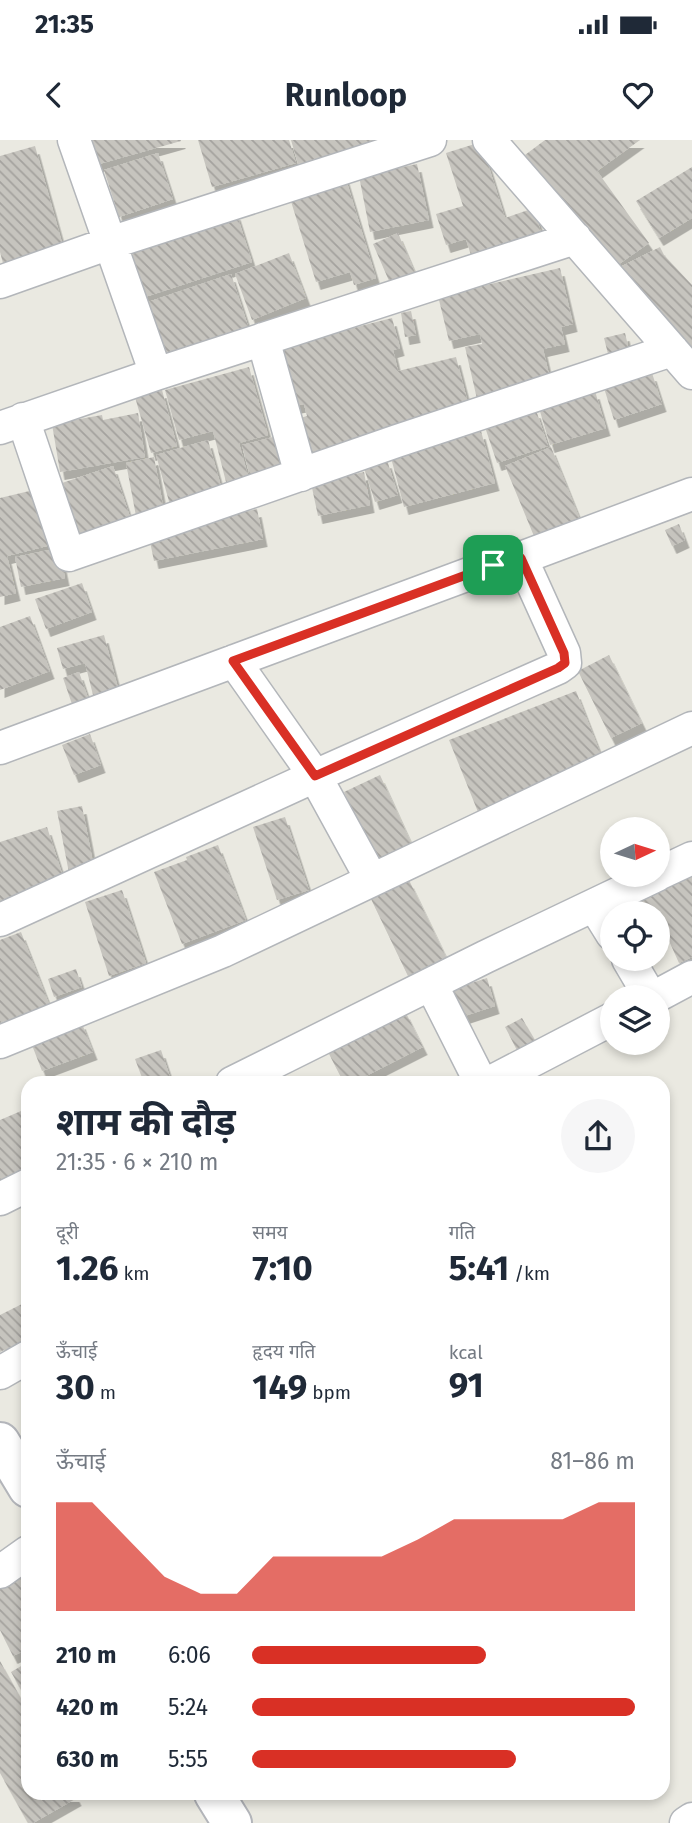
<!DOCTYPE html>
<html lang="hi">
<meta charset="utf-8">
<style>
:root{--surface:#fff;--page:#f6f6f7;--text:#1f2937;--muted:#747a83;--accent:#d93025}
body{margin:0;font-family:"Fira Sans","Noto Sans Devanagari",sans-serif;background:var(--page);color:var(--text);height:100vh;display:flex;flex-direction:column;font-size:26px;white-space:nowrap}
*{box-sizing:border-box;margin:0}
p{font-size:23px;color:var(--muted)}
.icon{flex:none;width:38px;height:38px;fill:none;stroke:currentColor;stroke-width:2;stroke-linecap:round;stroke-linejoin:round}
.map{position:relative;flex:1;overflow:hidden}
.side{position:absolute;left:21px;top:936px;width:649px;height:724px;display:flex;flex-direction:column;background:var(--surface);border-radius:21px;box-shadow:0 4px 10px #0003}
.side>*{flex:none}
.needle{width:46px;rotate:86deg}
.controls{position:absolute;left:600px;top:677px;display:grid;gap:14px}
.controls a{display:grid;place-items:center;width:70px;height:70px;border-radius:50%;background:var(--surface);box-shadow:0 4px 10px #0003;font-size:35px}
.pin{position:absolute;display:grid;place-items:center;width:60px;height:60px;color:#fff;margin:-30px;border-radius:14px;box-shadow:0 4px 10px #0006}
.round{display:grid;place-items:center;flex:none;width:74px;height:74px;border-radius:37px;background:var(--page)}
.headline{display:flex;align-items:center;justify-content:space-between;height:119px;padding:0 35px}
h1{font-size:38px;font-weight:700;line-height:52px}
.figures{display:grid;grid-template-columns:repeat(3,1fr);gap:10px;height:119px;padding:7px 35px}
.figures div{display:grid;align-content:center}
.figures b{font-size:35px;font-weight:700}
.figures small{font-size:19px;font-weight:400}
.figures p{font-size:19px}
.chart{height:196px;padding:14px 35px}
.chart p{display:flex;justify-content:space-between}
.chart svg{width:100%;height:126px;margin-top:7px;fill:var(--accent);opacity:.7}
ul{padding:0 35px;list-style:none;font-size:23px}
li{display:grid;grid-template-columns:112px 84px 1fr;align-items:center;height:52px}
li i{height:18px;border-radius:9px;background:var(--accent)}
.status{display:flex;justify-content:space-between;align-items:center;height:49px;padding:0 35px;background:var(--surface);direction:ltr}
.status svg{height:19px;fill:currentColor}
header{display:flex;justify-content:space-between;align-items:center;height:91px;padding:0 35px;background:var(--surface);font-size:32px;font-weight:700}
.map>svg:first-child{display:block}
.building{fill:url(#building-back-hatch);filter:url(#shadow)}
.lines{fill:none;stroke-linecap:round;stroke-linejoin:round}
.street-casing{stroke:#b3b6ba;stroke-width:35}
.secondary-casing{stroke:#b3b5ba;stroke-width:42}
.street{stroke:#fff;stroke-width:32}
.secondary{stroke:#fff;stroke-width:38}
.route-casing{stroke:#fff;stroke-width:14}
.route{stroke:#d93025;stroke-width:9}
</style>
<div class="status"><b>21:35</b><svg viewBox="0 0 49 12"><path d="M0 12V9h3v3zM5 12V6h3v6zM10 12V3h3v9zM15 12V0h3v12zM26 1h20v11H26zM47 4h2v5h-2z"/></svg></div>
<header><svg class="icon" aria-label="back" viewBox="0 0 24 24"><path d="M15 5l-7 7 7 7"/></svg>Runloop<svg class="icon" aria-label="heart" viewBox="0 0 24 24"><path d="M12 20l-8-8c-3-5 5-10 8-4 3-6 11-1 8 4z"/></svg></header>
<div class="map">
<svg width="692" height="1683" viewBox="0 0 692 1683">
<defs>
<pattern id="building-back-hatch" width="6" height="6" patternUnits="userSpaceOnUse" patternTransform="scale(1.75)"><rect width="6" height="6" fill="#c6c4be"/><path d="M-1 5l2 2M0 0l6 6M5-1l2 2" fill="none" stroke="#a4a29e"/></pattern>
<filter id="shadow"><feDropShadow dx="4.5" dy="8" stdDeviation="0" flood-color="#0004"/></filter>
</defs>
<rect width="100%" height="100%" fill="#eae9e1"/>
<path class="building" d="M85,0H181V1L92,26Z
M198,0H289L296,23L212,47Z
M291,0H378V1L298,24Z
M545,0H640L597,31L649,103L609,131L525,15Z
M481,2L505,78L534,68L543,100L473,122L466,99L446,105L436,74L463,66L446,13Z
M35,6L64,110L4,127L0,112V16Z
M158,13L173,59L119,77L104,30Z
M417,24L429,80L370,92L359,36Z
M692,27V78L659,98L636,61Z
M344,33L376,138L354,145L350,132L316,142L289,55Z
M236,72L252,122L139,159L125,115L206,89L204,83Z
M398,93L418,140L393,150L373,104Z
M660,107L664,115L692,145V225L612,131Z
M289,113L306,158L252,180L235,134Z
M560,128L573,184L561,187L565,204L543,209L551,243L477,259L465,207L482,204L480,194L449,201L438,156Z
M231,134L248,186L160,216L142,164Z
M411,171L416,195L405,197L401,173Z
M392,178L400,208L393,210L398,231L456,217L471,275L300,319L290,281L307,276L304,264L282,269L267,210Z
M625,193L629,210L608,214L604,198Z
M249,227L268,295L239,303L248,336L226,342L213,291L179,300L165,250Z
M652,233L662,264L614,280L604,248Z
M162,250L177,306L151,313L135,257Z
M595,251L606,288L550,305L539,268Z
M536,270L548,306L497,323L485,287Z
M138,273L145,317L60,332L52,284L102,275L103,280Z
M481,291L495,343L404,367L390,314Z
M273,297L282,329L250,337L242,305Z
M208,300L222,350L170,365L156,315Z
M551,307L581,382L536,401L505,326Z
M154,317L164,371L136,376L126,323Z
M387,320L398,355L375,362L364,328Z
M113,326L131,380L74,399L56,345Z
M364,332L370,365L318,376L311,343Z
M42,348L55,404L7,416L16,453L0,457V358Z
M257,369L263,399L154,421L148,392Z
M679,384L685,400L672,406L665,390Z
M59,408L65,438L21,447L15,417Z
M82,443L92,472L46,489L35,459Z
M30,476L50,531L0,550V487Z
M104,495L119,552L94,559L85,523L63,529L57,508Z
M609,515L642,583L611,598L578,531Z
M79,532L89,561L73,567L63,538Z
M576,551L604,623L478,672L449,600Z
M90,594L101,625L74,635L62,605Z
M380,635L412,705L375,721L344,652Z
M82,666L94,728L69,733L57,671Z
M285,677L309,750L277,760L253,687Z
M47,687L66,746L0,767V702Z
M218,705L246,780L182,804L154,732L187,720L186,717Z
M692,728V817L679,823L665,792L658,795V774H638L632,760Z
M409,740L446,817L408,836L371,759Z
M122,750L146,823L109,836L85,762Z
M21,792L49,864L0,883V800Z
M76,829L82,847L54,857L48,839Z
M487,838L495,866L437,885L428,857Z
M405,871L423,907L352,943H344L327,910Z
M522,878L536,902L518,912L505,887Z
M81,881L93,912L42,931L30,900Z
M161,910L172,943H144L135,919Z
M28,968V1032L0,1043V980Z
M22,1164L28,1177V1199L0,1212V1175Z
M27,1430L28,1509L13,1516L0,1490V1443Z
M0,1521L28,1571V1654H75L77,1658L33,1683H28L0,1633Z
M28,1522V1553L24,1555L11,1532Z"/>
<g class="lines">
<g class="street-casing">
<path id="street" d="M74,0L156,234
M489,0L692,233
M0,142L110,103L430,0
M263,199L301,335
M23,279L69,415L397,301L672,210
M0,288L156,234L575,98
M234,521L315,636L372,740
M0,608L493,425L521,418L692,354
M658,734L692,718
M594,765L612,794
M0,780L315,636L558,528L565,523L564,513L521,418
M628,819L651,858
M431,844L481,943
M653,858L692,837
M0,902L223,811L692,588
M232,943L485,817L657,735
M489,943L612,879
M0,1059L28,1045
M0,1233L28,1217
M0,1432L28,1412
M686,1683L692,1679"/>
</g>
<g class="secondary-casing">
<path id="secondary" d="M0,1302L28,1348
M214,1654L232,1683"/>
</g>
<use href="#street" class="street"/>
<use href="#secondary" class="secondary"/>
</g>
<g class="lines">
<g class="route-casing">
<path id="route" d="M521,418L564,513L565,523L558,528L315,636L233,521L493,425Z"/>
</g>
<use href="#route" class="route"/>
</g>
</svg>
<div class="controls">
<a><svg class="needle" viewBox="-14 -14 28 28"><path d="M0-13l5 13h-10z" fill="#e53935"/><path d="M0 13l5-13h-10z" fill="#747a83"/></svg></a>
<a><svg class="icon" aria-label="locate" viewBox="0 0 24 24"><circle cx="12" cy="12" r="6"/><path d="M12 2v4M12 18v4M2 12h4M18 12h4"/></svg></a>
<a><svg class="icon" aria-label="layers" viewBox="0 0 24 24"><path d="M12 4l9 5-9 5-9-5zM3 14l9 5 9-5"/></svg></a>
</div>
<div class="pin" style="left:493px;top:425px;background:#1e9e55"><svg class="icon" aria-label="arrive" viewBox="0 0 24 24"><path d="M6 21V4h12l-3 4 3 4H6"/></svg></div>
<section class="side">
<div class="headline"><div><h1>शाम की दौड़</h1><p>21:35 · 6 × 210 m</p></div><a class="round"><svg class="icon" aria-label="share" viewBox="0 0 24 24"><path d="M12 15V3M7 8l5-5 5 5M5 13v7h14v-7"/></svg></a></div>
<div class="figures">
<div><p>दूरी</p><b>1.26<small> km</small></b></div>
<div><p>समय</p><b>7:10</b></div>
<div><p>गति</p><b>5:41<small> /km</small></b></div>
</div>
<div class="figures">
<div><p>ऊँचाई</p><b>30<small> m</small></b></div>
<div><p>हृदय गति</p><b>149<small> bpm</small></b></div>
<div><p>kcal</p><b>91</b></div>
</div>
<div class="chart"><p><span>ऊँचाई</span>81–86 m</p>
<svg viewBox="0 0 160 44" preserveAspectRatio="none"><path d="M0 44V6L10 6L20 19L30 32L40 38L50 38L60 25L70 25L80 25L90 25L100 19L110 12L120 12L130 12L140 12L150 6L160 6V44z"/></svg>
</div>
<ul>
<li><b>210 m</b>6:06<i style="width:61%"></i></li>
<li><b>420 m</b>5:24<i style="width:100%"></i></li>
<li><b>630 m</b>5:55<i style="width:69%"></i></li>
</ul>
</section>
</div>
